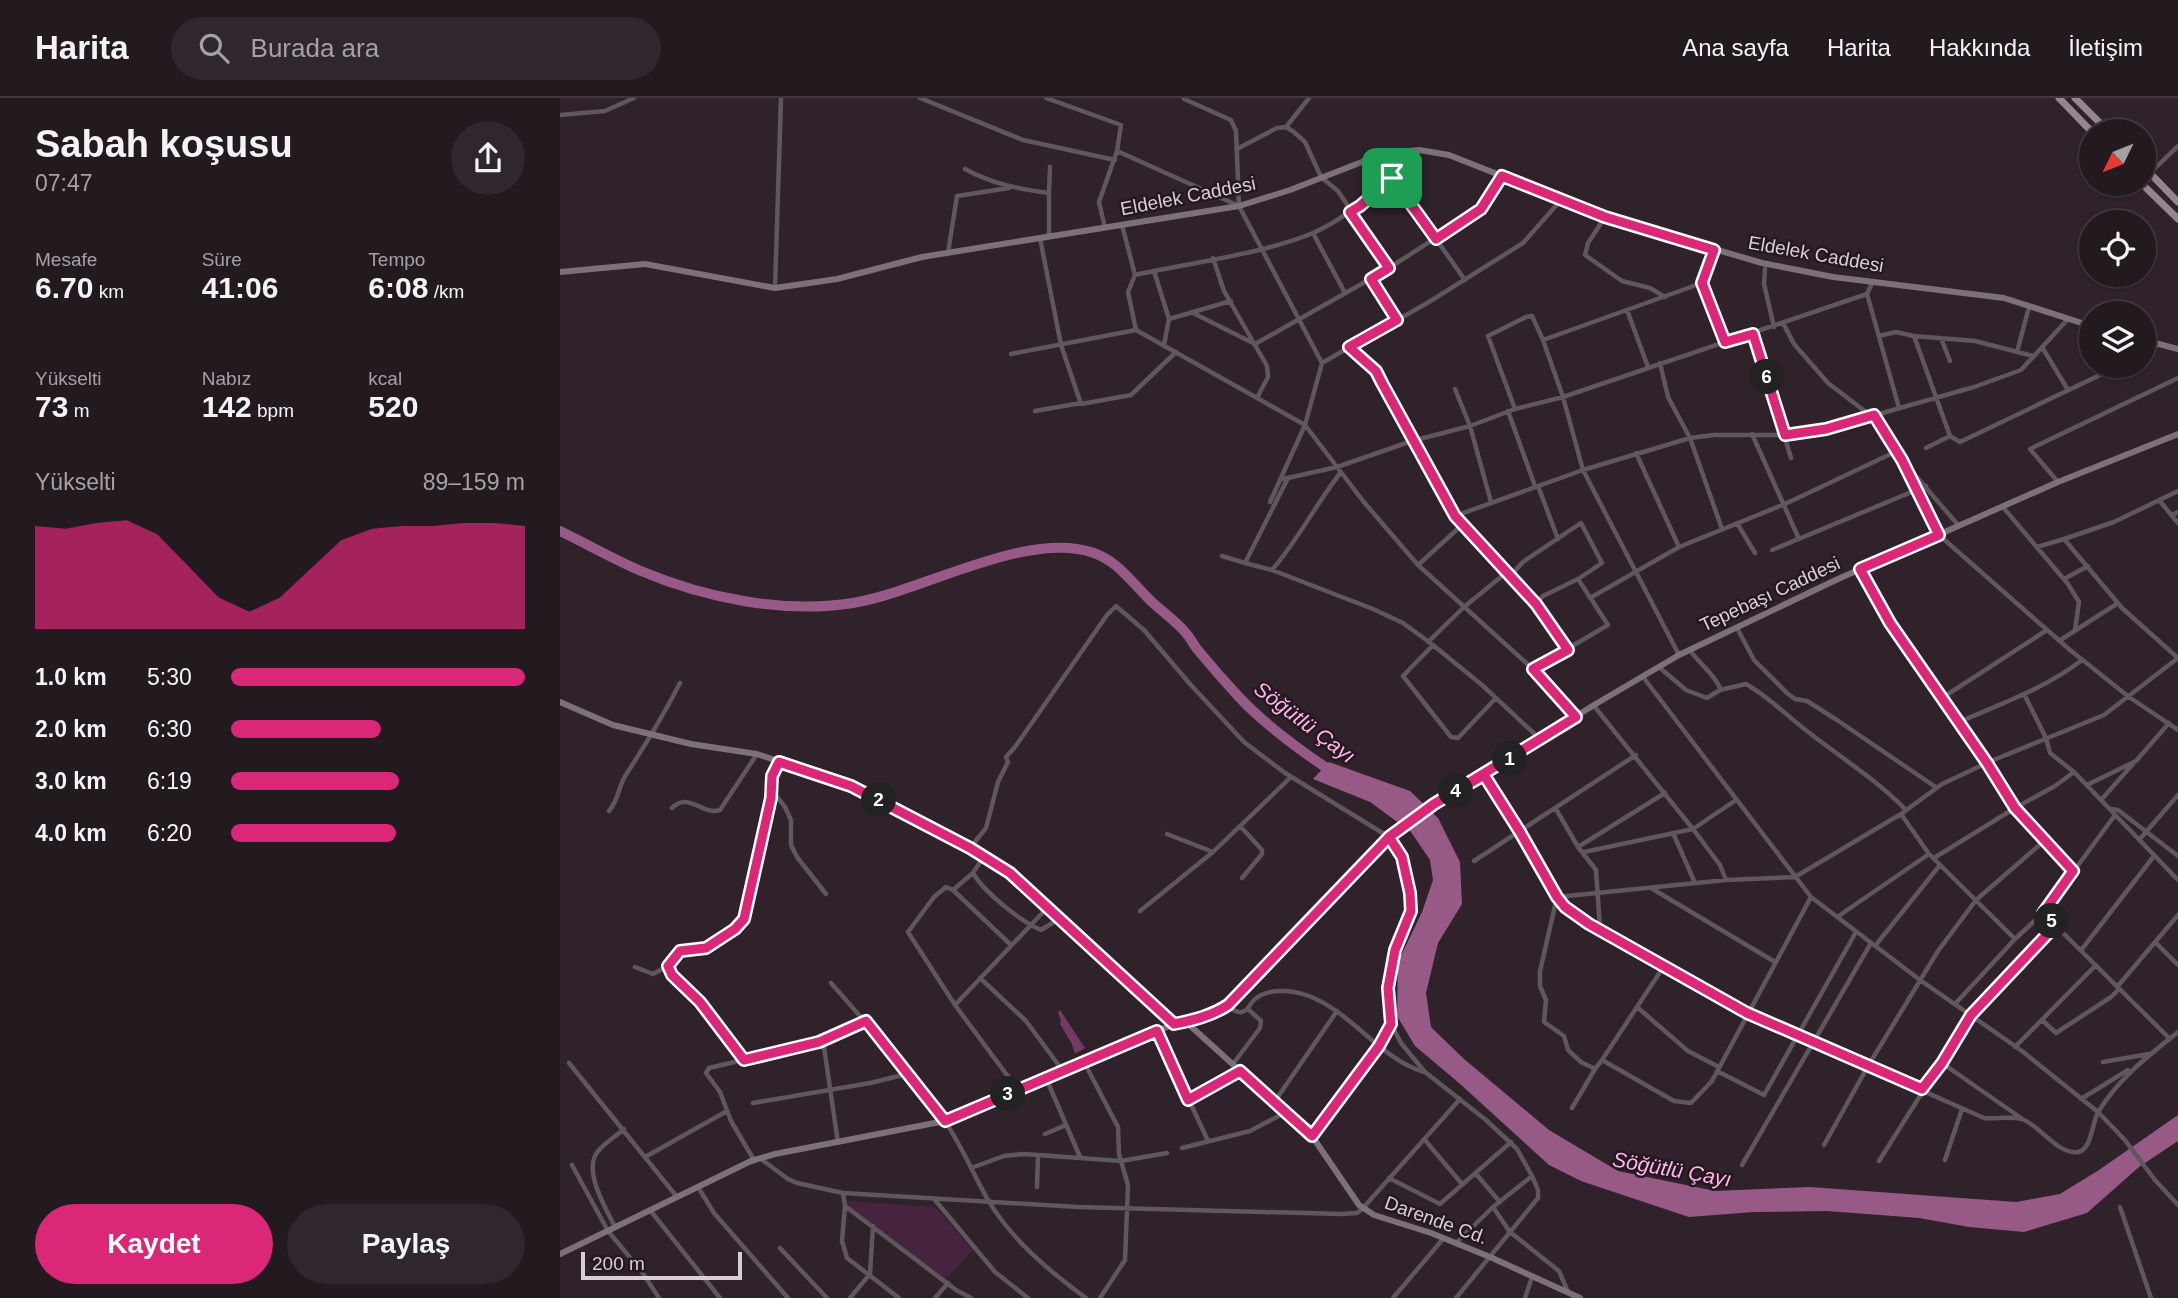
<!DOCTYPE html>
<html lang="tr">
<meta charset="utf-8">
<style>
:root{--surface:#231a20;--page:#2f272d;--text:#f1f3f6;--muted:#a3a1a5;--line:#40383e;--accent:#db2777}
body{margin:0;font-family:Arial,sans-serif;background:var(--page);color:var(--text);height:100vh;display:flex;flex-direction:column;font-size:26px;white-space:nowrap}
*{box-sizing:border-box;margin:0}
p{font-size:23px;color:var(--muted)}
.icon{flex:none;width:38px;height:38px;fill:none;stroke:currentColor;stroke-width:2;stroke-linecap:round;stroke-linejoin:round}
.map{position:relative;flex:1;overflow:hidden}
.panel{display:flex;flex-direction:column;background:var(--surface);width:560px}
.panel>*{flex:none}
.needle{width:46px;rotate:227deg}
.controls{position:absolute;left:1519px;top:21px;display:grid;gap:14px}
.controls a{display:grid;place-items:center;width:77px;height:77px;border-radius:50%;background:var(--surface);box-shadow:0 2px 5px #0004,0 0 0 2px var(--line);font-size:35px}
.scale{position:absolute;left:21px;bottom:18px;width:161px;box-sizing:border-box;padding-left:7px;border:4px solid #d8cfd5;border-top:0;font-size:19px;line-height:24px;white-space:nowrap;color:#d8cfd5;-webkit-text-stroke:5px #251821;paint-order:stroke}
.pin{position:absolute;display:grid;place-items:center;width:60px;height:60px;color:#fff;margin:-30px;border-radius:14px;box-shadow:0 4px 10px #0006}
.km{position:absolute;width:35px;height:35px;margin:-18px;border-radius:50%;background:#222;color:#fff;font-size:19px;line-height:35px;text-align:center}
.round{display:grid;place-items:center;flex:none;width:74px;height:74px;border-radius:37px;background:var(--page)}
.overview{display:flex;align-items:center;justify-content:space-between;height:119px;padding:0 35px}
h1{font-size:38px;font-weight:700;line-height:52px}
.figures{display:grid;grid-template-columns:repeat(3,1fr);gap:10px;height:119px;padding:7px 35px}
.figures div{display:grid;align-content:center}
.figures b{font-size:30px;font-weight:700}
.figures small{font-size:19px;font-weight:400}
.figures p{font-size:19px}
.chart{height:196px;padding:14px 35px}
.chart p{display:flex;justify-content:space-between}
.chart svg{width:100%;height:126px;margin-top:7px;fill:var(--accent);opacity:.7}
.cta{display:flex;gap:14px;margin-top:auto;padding:14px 35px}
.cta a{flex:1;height:80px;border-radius:42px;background:var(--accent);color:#fff;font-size:28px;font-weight:700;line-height:80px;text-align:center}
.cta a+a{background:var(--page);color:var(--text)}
ul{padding:0 35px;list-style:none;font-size:23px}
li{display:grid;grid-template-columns:112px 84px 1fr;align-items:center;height:52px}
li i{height:18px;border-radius:9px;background:var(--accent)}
header{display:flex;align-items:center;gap:42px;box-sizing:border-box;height:98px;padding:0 35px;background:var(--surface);border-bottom:2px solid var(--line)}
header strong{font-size:33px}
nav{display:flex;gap:38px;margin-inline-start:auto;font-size:24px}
.search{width:490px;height:63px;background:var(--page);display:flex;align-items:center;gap:18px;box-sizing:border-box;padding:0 24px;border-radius:38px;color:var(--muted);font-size:26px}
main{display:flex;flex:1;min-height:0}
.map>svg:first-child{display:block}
.green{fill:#46243d}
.forest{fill:#753964}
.water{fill:#975985}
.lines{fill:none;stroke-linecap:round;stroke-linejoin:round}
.river{stroke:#975985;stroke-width:10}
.street{stroke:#5e575b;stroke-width:4.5}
.secondary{stroke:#7c7179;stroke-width:6}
.primary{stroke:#94868f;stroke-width:7}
.route-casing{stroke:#fff;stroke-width:14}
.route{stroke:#db2777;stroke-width:9}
.labels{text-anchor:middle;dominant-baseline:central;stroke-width:5;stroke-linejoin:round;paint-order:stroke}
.street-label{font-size:19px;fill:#d8cfd5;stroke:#251821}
.water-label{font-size:21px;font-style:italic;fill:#feb5e7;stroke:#251821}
</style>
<header>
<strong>Harita</strong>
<div class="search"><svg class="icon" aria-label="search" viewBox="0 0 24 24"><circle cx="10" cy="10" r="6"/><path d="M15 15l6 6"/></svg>Burada ara</div>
<nav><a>Ana sayfa</a><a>Harita</a><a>Hakkında</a><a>İletişim</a></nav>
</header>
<main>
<section class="panel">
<div class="overview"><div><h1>Sabah koşusu</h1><p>07:47</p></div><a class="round"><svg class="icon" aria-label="share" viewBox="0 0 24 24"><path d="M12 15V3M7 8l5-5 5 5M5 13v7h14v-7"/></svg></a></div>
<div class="figures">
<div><p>Mesafe</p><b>6.70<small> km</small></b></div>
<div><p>Süre</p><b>41:06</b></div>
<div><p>Tempo</p><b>6:08<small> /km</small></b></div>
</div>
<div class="figures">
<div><p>Yükselti</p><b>73<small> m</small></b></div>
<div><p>Nabız</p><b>142<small> bpm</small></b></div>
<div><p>kcal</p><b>520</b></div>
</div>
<div class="chart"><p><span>Yükselti</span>89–159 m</p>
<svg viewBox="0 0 160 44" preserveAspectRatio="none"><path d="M0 44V8L10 9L20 7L30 6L40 11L50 22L60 33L70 38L80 33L90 23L100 13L110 9L120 8L130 8L140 7L150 7L160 8V44z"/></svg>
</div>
<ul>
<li><b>1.0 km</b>5:30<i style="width:100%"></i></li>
<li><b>2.0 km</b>6:30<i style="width:51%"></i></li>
<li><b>3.0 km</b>6:19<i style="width:57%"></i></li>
<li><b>4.0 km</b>6:20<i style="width:56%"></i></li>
</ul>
<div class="cta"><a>Kaydet</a><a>Paylaş</a></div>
</section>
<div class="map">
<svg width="1618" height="1200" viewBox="0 0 1618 1200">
<rect width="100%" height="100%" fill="#2f222b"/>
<path class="green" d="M287,1103L375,1109L413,1152L385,1182L285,1105Z"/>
<path class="forest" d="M500,912L525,950L515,956L512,946L500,926L501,922L498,915Z"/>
<path class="water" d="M769,664L850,693L878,720L900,764L902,806L878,845L866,895L871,929L904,961L989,1032L1058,1073L1155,1093L1250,1089L1456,1104L1500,1096L1539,1072L1618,1017V1043L1579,1069L1527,1115L1464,1134L1409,1129L1359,1120L1267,1113L1194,1114L1129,1119L1021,1083L989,1067L899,985L855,948L837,918L838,864L862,814L873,782L870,762L851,734L810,704L753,681Z"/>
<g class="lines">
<path class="river" d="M0,433C27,446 53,461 81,473C145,500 224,516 293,505C361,494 468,431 534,455C558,464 569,481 586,498C598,511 614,521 625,534C630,539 633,546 637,551C651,568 665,584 679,599C706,628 741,653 774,675"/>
<path class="street" d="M360,0L463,42L555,62
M486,0L561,27L557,53
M624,1L671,22L676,33L679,108
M0,17L45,13L74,0
M726,29L749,0
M677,51L717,30L726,29L734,34L745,44L761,79L778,93L829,170
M817,58L905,182
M405,71C432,86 459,91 489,95V139
M1590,75L1618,48
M489,95L490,69
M1045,119L1028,145L1025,157L1062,183L1090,190L1105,199
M562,127L575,177L568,194L576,232L745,327L710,404
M545,130L539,104L557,53L679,108L762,265L745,327L803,403L858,467L973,571L1016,618
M753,135L785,195
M480,140L501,247L521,306L571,297L616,254
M1154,152L1142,185L1165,244
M388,155L397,98L449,90
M653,160L664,193L707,268L708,279L697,300
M1205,171L1204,186L1214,229
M594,173L609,221L604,247
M575,177C630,165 702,156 753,135C783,122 807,100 832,80
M811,181L837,222
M215,190L221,0
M1307,196L1339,310
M1067,212L1088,269
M631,214L695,246L821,175L921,111L942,79
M609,221L671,203
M1223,225L1234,246L1268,285L1306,314L1314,317L1342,362L1399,428
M1193,236L1231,360
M1319,238L1336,234L1354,238L1415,243L1473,258
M1354,238L1390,338L1400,344L1559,268
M1381,240L1390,263
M983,242L1142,185
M1482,249L1508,292
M1457,254L1469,209
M451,256L576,232
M1584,256L1598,247
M762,265L869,204L963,145L1001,102
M1100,265L1108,299L1130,340L1162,431
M895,291L910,328L931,404
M955,311L928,238L966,219L972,218L983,242L1003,299L1023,372L1119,557
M475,313L521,305
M948,313L975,388
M1192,336L1239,441
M1366,350L1390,338
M1076,355L1119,449
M1342,362L1379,437L1510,552L1569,599L1618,632
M723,381L777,369L852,343L821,278L789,249
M1498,384L1470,351L1618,280
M978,388L998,441
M1599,402L1618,425
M1442,408L1508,486L1519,504L1515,532
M1611,417L1618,414
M895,418L1023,372L1130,340L1154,337H1225L1266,331L1414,289L1461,272L1508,221
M1177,425L1195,455
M1504,441L1554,424L1618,393
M1477,449L1504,441L1562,510L1618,560
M1212,452L1366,388
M662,458L685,465L728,380
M685,465L712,472C738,442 756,406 781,374
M858,467L902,427L852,343L910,328L955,311L1003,299L1307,196L1313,183
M1300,471C1346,554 1405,629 1455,710L1374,760
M712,472L813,511L843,525L873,547L843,578L891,639L898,640L935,601
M950,477L976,506L1008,552
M950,478L963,464L1021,425L1042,465L1018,481L983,498L976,506
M1504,481L1528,468
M1030,500L1119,449L1225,406L1337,353
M1177,530L1194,562L1228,596L1235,601L1247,603L1277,622L1377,690
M1499,543L1558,505
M868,544L904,509L947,474L902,427
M873,547L922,587L980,641
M1130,552C1140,567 1154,575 1161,592
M1099,569L1126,592L1147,600L1160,592L1186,586C1209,599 1226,617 1247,633C1280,659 1317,682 1346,712
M973,571L1048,527L1018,481
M1083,579L1251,799L1360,882L1462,953L1538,1014L1564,1041L1595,1082L1618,1107
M1464,596L1486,640L1490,655L1514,674L1618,782
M1382,600L1487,532
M1034,608L1133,731L1160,767L1166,782
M1399,624C1441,606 1486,590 1522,562
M924,677L997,799L1005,809L1029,826L1187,915L1424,1020C1435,1021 1452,1018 1462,1021C1480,1028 1492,1050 1512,1054C1532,1058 1531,1027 1538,1014C1560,979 1587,959 1618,934
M1527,687L1576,663L1609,625
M211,691L225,709L231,722V747L237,759L266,796
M1541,702L1573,666
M112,710C129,693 142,718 160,712L197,656
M996,711L1018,749L1036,772L1040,831
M1551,711L1558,712L1618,758
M49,713C60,699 58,688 67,675C86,646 104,616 120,585
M1341,716L1369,756L1455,841
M681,729L702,752V756L682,780
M1113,735L1135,785
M607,736L653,754
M1579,742L1618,697
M1018,749L1105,695
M410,750L426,730L438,684L448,664L446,659L455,649L547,517L556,508L584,532L630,586L684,644L725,675L829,739L842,759L850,795L851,813L835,852L828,890L831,926L841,945L865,974L926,1022L957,1051L972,1078L978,1092V1100L896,1200
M1024,754L1133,731L1176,702
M424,758L413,775C424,794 460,823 481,832L499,821
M914,763L1076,657
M1512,773L1455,710L1495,688L1514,674
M1091,790L1215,864
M393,792L413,775
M580,813L653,754L731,679
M1483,815L1610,941
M1277,819L1369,756
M1595,844L1618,867
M451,847L393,792L386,789L374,799L348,834L395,907L458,992
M1315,848L1380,767
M1522,851L1594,758
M108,868L112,877L140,904L184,962
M1104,868L1042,962L1114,1003L1131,1005L1152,983L1251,799
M75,869L93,876L108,868L120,853L146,850L175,831L184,821L211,700L212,678L219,664
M420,880L466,923L503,973
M271,885C310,929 349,974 384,1022C401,1046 413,1076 428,1102C452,1142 489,1173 526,1200
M1557,889L1618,817
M1395,906L1455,841L1483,815L1555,717
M395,907L487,810
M668,907C672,911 676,915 682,914C689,912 689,907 693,903C706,889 733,892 749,898C793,915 819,960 864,974
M1077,909L1128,953L1159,969
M1482,922L1496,935L1551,899L1559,891
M597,933L648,1043
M263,942L278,1045
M1455,949L1536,867
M1042,962L1035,971L1021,964L1008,952L1004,938L984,924L986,902L980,888V873L997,799L1166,782L1235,779L1341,716L1382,686L1431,663L1544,617L1618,560
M524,964L558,1029L559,1056L568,1087L565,1162L540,1200
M1543,964L1589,956
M9,965L117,1099
M1382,965L1461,1020
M673,966L700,930L701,923L688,911
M1157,973L1204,997L1296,834
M486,980L520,1059
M1521,1001L1568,972
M628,1002L680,973
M715,1003L777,913
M193,1005L310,985L347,976
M1012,1010L1035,971
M485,1036L506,1027
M752,1038L819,948L831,926
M864,1041L902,1086
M1264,1047L1308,968L1378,853L1416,802L1484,743
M622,1050L690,1033L726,1014
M87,1058L167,1013
M201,1061L228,1081L237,1085L283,1095L518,1109L781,1116L797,1115L803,1110L900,1001
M194,1062L171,1023L160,994L146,975L149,970L259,944L306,924
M1385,1062L1402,1011
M1319,1063L1411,917L1496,827
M12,1067L48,1133L82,1174L99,1200
M1182,1067L1311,845
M411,1070L444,1058L464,1056L561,1063L607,1055
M916,1076L940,1104
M829,1080L880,1106L951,1044
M138,1089L154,1115L228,1200
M477,1089L478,1057
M283,1095L285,1108L282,1143L287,1160L339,1200
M375,1102L435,1174L468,1200
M285,1108L396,1192L411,1200
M933,1109L950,1134L999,1173L1008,1194
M1560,1109L1591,1200
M90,1112L160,1200
M55,1129C46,1110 21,1071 39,1052C46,1044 56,1038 64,1031
M896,1145L933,1109L972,1078
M220,1150L267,1200
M290,1200L310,1176L313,1128
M375,1200L388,1185
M833,1200L883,1141
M965,1200L972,1179"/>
<path class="secondary" d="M0,174L85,166L215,190L277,181L362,159L679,108L730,92L825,55L859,52L889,57L1045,119L1202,165L1273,179L1444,200L1531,228
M1584,242L1618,251
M0,604L53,627L131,646L197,656L291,688L344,714L410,750L450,775L614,926
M626,924L752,1038L799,1107L814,1117L871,1135L930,1159L1020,1200
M0,1156L191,1063L215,1056L385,1023L614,926C634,923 651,918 668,907L837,731L1034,607L1119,557L1278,481L1498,384L1618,336"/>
<path class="primary" d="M1499,0L1531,33
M1515,0L1548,33
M1584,69L1618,104
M1582,86L1618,121"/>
</g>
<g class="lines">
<g class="route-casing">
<path id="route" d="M832,80L800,108L790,114L829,170L811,181L837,222L789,249L816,273L822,285L895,418L976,506L1008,552L973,571L1016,619L874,706L829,739L668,907C651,918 634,922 614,926L450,775L410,750L291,688L219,664L212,678L211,700L184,821L175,831L146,850L120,853L108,868L112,877L140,904L184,962L259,944L306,923L385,1023L597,933L628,1002L680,973L752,1038L819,948L831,926L828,890L835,852L851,813L850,795L842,759L829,739L874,706L924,677L960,734L997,799L1005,809L1029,826L1187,915L1362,991L1382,965L1411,917L1496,827L1483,815L1513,773L1455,710L1427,665L1330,525L1300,471L1379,437L1342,362L1314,317L1266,331L1225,337L1193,236L1165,244L1142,185L1154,152L1045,119L942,78L921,111L876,141L832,80"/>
</g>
<use href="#route" class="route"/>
</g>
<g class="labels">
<g class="street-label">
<text transform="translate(628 98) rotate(-11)">Eldelek Caddesi</text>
<text transform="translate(1256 156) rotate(10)">Eldelek Caddesi</text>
<text transform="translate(1210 496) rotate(-25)">Tepebaşı Caddesi</text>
<text transform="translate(876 1122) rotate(20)">Darende Cd.</text>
</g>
<g class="water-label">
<text transform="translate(745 624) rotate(37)">Söğütlü Çayı</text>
<text transform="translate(1112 1071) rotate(10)">Söğütlü Çayı</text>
</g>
</g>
</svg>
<div class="controls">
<a><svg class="needle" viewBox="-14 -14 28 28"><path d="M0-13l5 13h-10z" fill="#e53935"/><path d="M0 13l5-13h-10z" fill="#a3a1a5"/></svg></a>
<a><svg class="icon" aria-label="locate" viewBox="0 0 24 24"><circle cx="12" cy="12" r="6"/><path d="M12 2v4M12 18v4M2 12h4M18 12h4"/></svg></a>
<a><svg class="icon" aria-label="layers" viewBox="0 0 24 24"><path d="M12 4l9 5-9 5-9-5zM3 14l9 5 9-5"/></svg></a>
</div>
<div class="scale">200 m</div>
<div class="pin" style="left:832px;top:80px;background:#1e9e55"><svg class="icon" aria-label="arrive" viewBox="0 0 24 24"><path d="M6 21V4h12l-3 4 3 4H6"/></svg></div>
<b class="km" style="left:950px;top:661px">1</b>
<b class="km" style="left:319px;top:702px">2</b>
<b class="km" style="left:448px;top:996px">3</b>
<b class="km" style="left:896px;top:693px">4</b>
<b class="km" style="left:1492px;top:823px">5</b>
<b class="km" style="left:1207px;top:279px">6</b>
</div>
</main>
